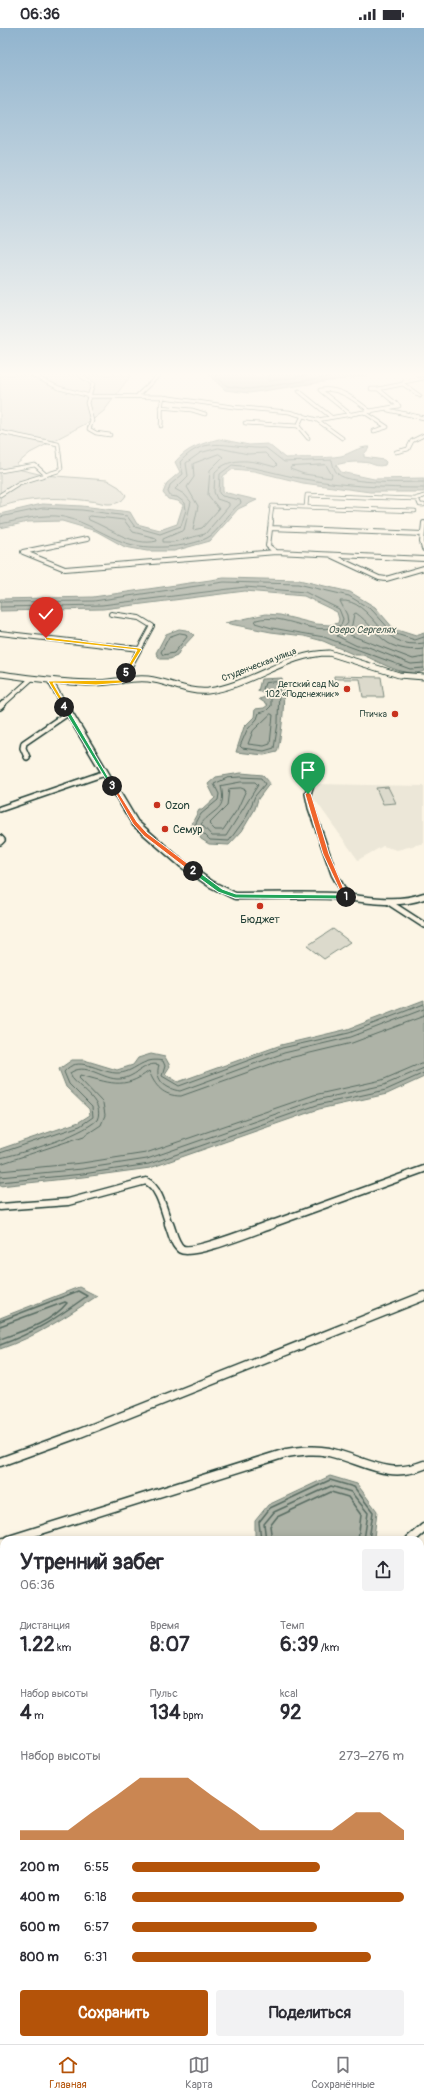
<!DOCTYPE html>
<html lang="ru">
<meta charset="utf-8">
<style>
:root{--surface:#fff;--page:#f2f2f3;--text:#2b2b33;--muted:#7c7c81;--line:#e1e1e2;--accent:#b45309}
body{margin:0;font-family:Pangolin,sans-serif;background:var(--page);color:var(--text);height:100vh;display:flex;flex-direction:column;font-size:15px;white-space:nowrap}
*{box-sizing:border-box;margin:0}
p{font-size:13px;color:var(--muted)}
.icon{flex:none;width:22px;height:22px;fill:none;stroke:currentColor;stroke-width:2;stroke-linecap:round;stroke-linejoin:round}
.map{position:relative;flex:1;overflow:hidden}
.details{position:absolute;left:0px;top:1508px;width:424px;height:508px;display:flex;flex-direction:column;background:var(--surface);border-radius:12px 12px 0 0;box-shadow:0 2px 10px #0003}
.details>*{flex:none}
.pin{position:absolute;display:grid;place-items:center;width:34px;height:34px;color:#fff;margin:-41px -17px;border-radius:50% 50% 50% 0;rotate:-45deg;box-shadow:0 0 4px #0007}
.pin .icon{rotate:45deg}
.km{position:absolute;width:20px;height:20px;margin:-10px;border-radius:50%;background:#222;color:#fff;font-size:11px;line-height:20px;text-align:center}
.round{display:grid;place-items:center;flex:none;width:42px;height:42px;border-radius:4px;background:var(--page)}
.head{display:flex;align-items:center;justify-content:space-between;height:68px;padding:0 20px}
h1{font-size:22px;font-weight:700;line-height:30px}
.stats{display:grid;grid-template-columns:repeat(3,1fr);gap:6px;height:68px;padding:4px 20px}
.stats div{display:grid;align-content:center}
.stats b{font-size:20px;font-weight:700}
.stats small{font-size:11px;font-weight:400}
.stats p{font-size:11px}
.chart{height:112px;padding:8px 20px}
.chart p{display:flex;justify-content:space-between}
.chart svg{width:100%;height:72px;margin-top:4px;fill:var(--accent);opacity:.7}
.cta{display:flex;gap:8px;margin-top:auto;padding:8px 20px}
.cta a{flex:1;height:46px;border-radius:4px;background:var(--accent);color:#fff;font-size:16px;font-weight:700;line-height:46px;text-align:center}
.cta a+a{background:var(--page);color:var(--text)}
ul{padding:0 20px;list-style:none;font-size:13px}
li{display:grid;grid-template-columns:64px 48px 1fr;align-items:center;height:30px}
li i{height:10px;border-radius:5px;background:var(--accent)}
.status{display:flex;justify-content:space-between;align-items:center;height:28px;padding:0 20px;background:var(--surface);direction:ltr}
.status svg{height:11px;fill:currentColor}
.tab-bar{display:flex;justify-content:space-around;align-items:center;height:56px;border-top:1px solid var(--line);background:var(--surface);font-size:11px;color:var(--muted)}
.tab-bar a{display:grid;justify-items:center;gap:2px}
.tab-bar .on{color:var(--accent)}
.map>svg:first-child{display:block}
.built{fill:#ece7d8}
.green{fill:#dcdacc;stroke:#7e8c80}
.water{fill:#aeb3a7;stroke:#758479}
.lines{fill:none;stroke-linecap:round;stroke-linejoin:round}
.shore-far1{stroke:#586c62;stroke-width:1}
.shore{stroke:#586c62;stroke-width:1.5}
.street-far5-casing{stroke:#1f3d34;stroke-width:4.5}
.street-far4-casing{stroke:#1f3d34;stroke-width:6}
.street-far3-casing{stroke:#1f3d34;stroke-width:8}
.street-far2-casing{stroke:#1f3d34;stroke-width:9}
.street-far1-casing{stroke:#1f3d34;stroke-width:11}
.street-casing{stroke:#1f3d34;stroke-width:12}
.secondary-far1-casing{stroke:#1f3d34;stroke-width:7}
.secondary-casing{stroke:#1f3d34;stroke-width:9}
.street-far5{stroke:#fcf5e5;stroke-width:3}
.street-far4{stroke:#fcf5e5;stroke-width:4}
.street-far3{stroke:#fcf5e5;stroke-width:5}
.street-far2{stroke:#fcf5e5;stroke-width:6}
.street-far1{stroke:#fcf5e5;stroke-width:8}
.street{stroke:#fcf5e5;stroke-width:10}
.secondary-far1{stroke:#fcf5e5;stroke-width:5}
.secondary{stroke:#fcf5e5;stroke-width:6}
.split-1{fill:#f0652b;stroke:#fff}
.split-2{fill:#22a559;stroke:#fff}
.split-3{fill:#f0652b;stroke:#fff}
.split-4{fill:#22a559;stroke:#fff}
.split-5{fill:#f5b400;stroke:#fff}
.split-6{fill:#f5b400;stroke:#fff}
.poi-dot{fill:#c8321e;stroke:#fcf5e5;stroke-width:1.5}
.labels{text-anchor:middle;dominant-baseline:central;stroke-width:3.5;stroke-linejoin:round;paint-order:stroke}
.far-street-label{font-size:9px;fill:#1f3d34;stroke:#fcf5e5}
.far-poi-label{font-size:9px;fill:#1f3d34;stroke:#fcf5e5;text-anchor:end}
.far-water-label{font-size:10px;font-style:italic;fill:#435a51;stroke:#fcf5e5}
.poi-label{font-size:11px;fill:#1f3d34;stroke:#fcf5e5;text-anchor:start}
</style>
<div class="status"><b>06:36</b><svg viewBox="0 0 49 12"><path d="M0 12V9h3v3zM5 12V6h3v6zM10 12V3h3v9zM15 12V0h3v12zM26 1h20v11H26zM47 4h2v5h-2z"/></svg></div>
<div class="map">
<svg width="424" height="2016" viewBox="0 0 424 2016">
<rect width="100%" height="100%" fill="#fcf5e5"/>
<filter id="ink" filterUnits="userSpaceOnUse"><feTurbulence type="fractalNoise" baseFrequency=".025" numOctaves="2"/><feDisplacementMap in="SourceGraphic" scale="8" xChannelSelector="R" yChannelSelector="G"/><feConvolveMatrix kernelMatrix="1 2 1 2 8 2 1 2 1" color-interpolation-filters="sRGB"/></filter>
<g filter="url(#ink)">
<path class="built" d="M315,756L424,758V815L397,822L383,818L358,832L313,769Z"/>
<path class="green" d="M0,347H131L104,383L91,393L30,425L17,436L18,441L43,447L107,452L119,459L126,467C123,474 116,476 108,476C102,476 96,473 90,473C60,469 28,469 0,479Z
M334,648L381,649L384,669H363L360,651H334Z
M388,759L396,775L383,776L376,760Z
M333,901L350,914L324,931L307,918Z
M420,1612L424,1615V1695L420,1680Z
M420,1791L424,1792V2016H94L92,2012H420Z"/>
<path class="water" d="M209,347H253L256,349L270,347H370L249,365L225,362Z
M219,411L249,417L268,416L285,430C303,429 323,431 341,428C350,426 359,418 370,419L364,426V429L384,432L386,434L385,437C378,439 375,437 369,435C359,433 345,434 336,437L341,444L374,451L424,450V464H370L303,455L254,443L233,441L223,448V464L257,472L238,481L210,513L174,523H147L125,519L96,503L62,493L28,494L0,500V486L42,476L82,478L130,484L137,496L160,502L177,496L183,477L178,473L168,471L163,465L167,455L180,444L175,434C187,420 200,416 219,411Z
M224,550L299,552L350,564L375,579L394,601L416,608L424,605V643C406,651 380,634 363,627H355L323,613L304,608L271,604L225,595L266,586L280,587L316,596L330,597L338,595L339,591L337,584L304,568L245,563L103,581L0,583V571L93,569Z
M179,601L186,602L194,607L180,622L177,628L170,631H160L156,625L166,606Z
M282,650C286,666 282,708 277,724L264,727L236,724L244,699L254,689L255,681L264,680L268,677L259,671L269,668L258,663L261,651Z
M241,745L263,747L270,755L258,771L255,781L242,803L229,817L209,816L201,811L191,797L199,782H202L215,770L208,756L216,749Z
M424,972V1049L387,1066L319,1081L150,1140L83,1149L0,1158V1121L79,1094L90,1087L89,1081L66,1059L59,1041L72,1032H84L117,1042L133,1037L138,1030L151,1026L165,1029L170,1038L165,1046L178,1054L281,1017L348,1001Z
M79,1259L97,1268C65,1289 36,1309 0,1321V1290Z
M330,1448L357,1456L377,1483L374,1510L372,1512H258L255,1508V1493L268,1477Z
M4,1569V1663L0,1664V1571Z"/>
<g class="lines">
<path class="shore-far1" d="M214,347L227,358L249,361L344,347
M269,347L268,352L270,353L310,347
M219,420L248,426L265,425L277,437L275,439C254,433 232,427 215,444L214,464L217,471L229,475V478L205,506L173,514H163V511L184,502L191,474L184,466L175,461L188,448L186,435L200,425Z
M219,426L223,429L210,442L208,467L219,481L202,500L193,502L198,478L187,459L194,449L193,436Z
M326,437L332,447L331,450L304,446L290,441L291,439Z
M90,488L124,492L133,504L156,510L157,513C133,519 110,500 89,492L88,489Z
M0,489L43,480L82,482L127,488L135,499L160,506L181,498L186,482L185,475L177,469L170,468L168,464L170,457L183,446L180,434C206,404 233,422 266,420L284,434L332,432C333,437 334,442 338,446C350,457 407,454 424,454
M0,496C20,492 43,485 64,489C87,494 105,508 126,515C146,522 188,520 207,510C218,505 229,483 241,475L240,472L222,468L219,465L220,446L232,437C257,439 280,447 304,451C344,458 384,460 424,460
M0,574L94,573L224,554L298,556L349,568L372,582L393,605L415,612L424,609
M0,579L102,577L245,559L305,564L339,581L343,591L341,597C313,610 285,584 256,592L255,595L272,600L324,609L410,641L424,640
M180,605L186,606L187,609L174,625L163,627L161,624L169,609Z
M424,615C379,624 373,570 340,573L347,587L348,595L337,608L357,618H366L411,636L424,635
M424,621C413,623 398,621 388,615C376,607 368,593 356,585L354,586L350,607L413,631L424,629
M277,654L279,656L278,695L274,720L264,723L242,720L240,718L247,702L257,691L259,685L266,683L271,678V666L263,661L265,655Z
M271,686L273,687L270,716L264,718L248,716L253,703Z
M241,749L261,750L265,756L255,768L247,788L229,813L210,812L195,797L201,786L218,772L219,766L214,756L227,750Z
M241,754H255L258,757L226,808H212L201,796C215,779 227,783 221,758Z
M241,760L246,762L237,782L223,802H215L209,796L227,778L229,761Z
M0,1125L80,1098L93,1089L92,1079L69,1056L64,1044C78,1026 98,1044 116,1045C135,1046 141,1028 163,1033L165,1038L162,1048L179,1058L282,1020L349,1005L424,976
M0,1130C23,1125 80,1108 97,1092C105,1075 82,1062 73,1051L70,1045C86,1034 100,1050 117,1051C135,1052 145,1032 159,1037C154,1052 166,1061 180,1063L284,1025L351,1009L424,981
M0,1136L84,1108L101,1097L105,1087L103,1075L79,1050L80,1047C108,1054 124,1063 149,1043C155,1058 163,1068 181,1068L285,1031L352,1015L424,988
M0,1143L82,1135L146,1125L314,1067L382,1052L424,1034
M0,1149L82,1141L147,1131L316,1072L384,1057L424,1040
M0,1154L83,1146L149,1136L317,1077L386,1062L424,1045"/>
<path class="shore" d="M0,1293L78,1263L87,1268C58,1289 34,1305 0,1317
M0,1298L65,1274L67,1275C52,1294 23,1303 0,1311
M261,1512L259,1494L270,1480L330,1452L354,1459L373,1484L369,1512
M266,1512L264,1496L274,1484L331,1458L351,1464L368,1485L364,1512
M272,1512L270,1498L277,1489L331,1464L348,1469L361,1487L358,1512"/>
<g class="street-far5-casing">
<path id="street-far5" d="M32,347L59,360L90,368L163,369L233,379L289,384L317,392L342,410
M80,347L93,356L87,375L92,393L89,401L96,405L110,407
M403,356L404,354L424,350
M378,361L403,356L420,368
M299,363L331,389
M138,367L159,347
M160,379L192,382L205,386
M388,382L424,390
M364,384L387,399L374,403
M303,387L298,398L308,410
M351,387L320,362C341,359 355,372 371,384
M317,392L399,378L378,361H371
M245,395L298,398
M161,398C162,387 160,379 163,369
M0,404L58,416L61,440L58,443L19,455L0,467
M396,424L408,421L412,413L424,407
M0,443L35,437L45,446
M417,470L420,477H424
M306,479L307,467L415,471L424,468
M270,494L272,478L415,483"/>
</g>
<g class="street-far4-casing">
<path id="street-far4" d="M271,493L268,518L276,524
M424,495L422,514L424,521
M270,500L423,506
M87,511L23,524L65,541L276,524L424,531
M332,528L379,550L386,551L424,540
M111,586L139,590L152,598L122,653
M0,605L139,621
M2,677L31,651"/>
</g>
<g class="street-far3-casing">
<path id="street-far3" d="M0,679L3,676
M27,729L23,720L24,715L68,685
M312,753L308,766L311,780L334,846L347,869
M0,781L105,745
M0,810L2,812L0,814
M390,875L424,897"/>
</g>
<g class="street-far2-casing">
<path id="street-far2" d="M0,1179L68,1174L146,1153C160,1160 164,1183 169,1197
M269,1197L424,1141"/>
</g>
<g class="street-far1-casing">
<path id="street-far1" d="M169,1196C172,1203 174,1216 181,1221C192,1228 257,1201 272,1196
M0,1434L80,1405L424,1268
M9,1512L286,1425C301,1423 314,1421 329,1424C364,1432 387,1452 424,1437
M410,1512L424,1500
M0,1515L4,1514"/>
</g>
<g class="street-casing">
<path id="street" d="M0,1700L4,1698"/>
</g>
<g class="secondary-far1-casing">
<path id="secondary-far1" d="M0,646C31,650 62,655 94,655C112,655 131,649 148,651C168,653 187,665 208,663C250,658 287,625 329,625L399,647L424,649
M50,653L64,677"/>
</g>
<g class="secondary-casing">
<path id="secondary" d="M64,676L135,795L182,836L211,856L235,868C268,868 300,867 333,868C365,870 393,879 424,868"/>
</g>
<use href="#street-far5" class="street-far5"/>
<use href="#street-far4" class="street-far4"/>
<use href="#street-far3" class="street-far3"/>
<use href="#street-far2" class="street-far2"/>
<use href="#street-far1" class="street-far1"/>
<use href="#street" class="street"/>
<use href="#secondary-far1" class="secondary-far1"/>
<use href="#secondary" class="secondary"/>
</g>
</g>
<linearGradient id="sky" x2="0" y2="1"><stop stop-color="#91b4ce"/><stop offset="0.55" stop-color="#fefaf3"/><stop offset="1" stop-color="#fefaf3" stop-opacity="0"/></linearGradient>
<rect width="424" height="629" fill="url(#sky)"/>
<path class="split-1" d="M308,764L311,766L329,826L348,871L343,869L323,826L305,766Z"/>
<path class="split-2" d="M191,841H195L222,861L236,866L346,867L349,869L346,871L235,870L218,864L191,844Z"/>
<path class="split-3" d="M111,757H114L137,794L147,805L195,841V844H191L144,808L133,796Z"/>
<path class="split-4" d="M64,678L67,679L114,759L110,758L62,679Z"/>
<path class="split-5" d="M126,644L128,645L122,655L96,657L53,655L67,679L64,680L48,653L120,652Z"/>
<path class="split-6" d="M45,609L139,620L142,621L126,647L124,645L137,622L46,612Z"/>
<g class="poi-dot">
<circle cx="347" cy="661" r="4"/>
<circle cx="395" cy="686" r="4"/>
<circle cx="157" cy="777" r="4"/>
<circle cx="165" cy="801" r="4"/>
<circle cx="260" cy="878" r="4"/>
</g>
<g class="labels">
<g class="far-street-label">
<text transform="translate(259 637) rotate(-21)">Студенческая улица</text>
</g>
<g class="far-poi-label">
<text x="339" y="656">Детский сад №<tspan x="339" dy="10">102 «Подснежник»</tspan></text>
<text x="387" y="686">Птичка</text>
</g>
<g class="far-water-label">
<text x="362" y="602">Озеро Сергелях</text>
</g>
<g class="poi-label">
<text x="165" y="777">Ozon</text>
<text x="173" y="801">Семур</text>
<text x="260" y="891" text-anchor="middle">Бюджет</text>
</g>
</g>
</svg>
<div class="pin" style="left:308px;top:766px;background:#1e9e55"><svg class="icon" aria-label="arrive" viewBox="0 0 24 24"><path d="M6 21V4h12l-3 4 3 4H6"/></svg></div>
<div class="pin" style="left:46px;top:610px;background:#d93025"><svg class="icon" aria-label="check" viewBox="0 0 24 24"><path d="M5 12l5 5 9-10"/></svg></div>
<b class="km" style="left:346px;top:869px">1</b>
<b class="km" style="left:193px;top:843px">2</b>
<b class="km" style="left:112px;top:758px">3</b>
<b class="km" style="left:64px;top:679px">4</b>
<b class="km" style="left:126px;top:645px">5</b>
<section class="details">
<div class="head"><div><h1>Утренний забег</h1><p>06:36</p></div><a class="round"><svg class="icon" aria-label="share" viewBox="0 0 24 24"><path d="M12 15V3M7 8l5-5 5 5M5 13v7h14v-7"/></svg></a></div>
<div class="stats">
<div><p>Дистанция</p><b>1.22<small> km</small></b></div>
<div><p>Время</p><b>8:07</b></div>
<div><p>Темп</p><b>6:39<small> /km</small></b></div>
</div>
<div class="stats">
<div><p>Набор высоты</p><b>4<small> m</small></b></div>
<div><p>Пульс</p><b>134<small> bpm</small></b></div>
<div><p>kcal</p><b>92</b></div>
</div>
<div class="chart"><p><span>Набор высоты</span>273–276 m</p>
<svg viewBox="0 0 160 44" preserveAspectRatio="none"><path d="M0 44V38L10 38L20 38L30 27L40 17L50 6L60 6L70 6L80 17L90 27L100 38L110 38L120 38L130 38L140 27L150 27L160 38V44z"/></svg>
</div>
<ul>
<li><b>200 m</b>6:55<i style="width:69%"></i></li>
<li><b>400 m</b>6:18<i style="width:100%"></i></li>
<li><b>600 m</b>6:57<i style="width:68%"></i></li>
<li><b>800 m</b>6:31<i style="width:88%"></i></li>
</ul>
<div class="cta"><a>Сохранить</a><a>Поделиться</a></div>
</section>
</div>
<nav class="tab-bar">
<a class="on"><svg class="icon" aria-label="home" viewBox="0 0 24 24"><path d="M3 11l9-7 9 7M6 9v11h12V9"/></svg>Главная</a>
<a><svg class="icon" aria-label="map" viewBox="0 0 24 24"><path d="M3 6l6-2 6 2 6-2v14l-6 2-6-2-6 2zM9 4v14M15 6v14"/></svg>Карта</a>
<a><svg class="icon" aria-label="saved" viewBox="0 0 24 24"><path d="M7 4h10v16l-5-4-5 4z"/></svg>Сохранённые</a>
</nav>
